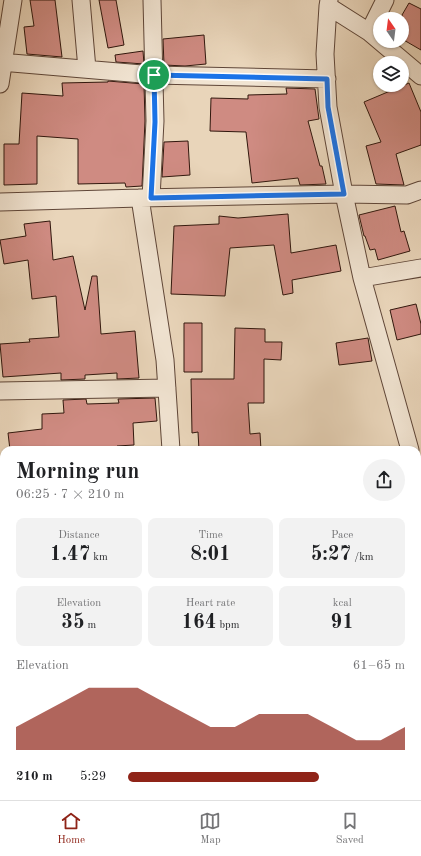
<!DOCTYPE html>
<meta charset="utf-8">
<style>
:root{--surface:#fff;--page:#f2f2f2;--text:#202124;--muted:#757577;--line:#e0e0e0;--accent:#8f2418}
body{margin:0;font-family:"Old Standard TT",serif;background:var(--page);color:var(--text);height:100vh;display:flex;flex-direction:column;font-size:15px;white-space:nowrap}
*{box-sizing:border-box;margin:0}
p{font-size:13px;color:var(--muted)}
.icon{flex:none;width:22px;height:22px;fill:none;stroke:currentColor;stroke-width:2;stroke-linecap:round;stroke-linejoin:round}
.map{position:relative;flex:1;overflow:hidden}
.sheet{position:absolute;left:0px;top:446px;width:421px;height:354px;display:flex;flex-direction:column;background:var(--surface);border-radius:12px 12px 0 0;box-shadow:0 1px 3px #0004}
.sheet>*{flex:none}
.needle{width:26px;rotate:346deg}
.fabs{position:absolute;left:373px;top:12px;display:grid;gap:8px}
.fabs a{display:grid;place-items:center;width:36px;height:36px;border-radius:50%;background:var(--surface);box-shadow:0 1px 3px #0004;font-size:20px}
.pin{position:absolute;display:grid;place-items:center;width:34px;height:34px;color:#fff;margin:-17px;border:2px solid #fff;border-radius:50%;box-shadow:0 1px 4px #0007}
.round{display:grid;place-items:center;flex:none;width:42px;height:42px;border-radius:21px;background:var(--page)}
.overview{display:flex;align-items:center;justify-content:space-between;height:68px;padding:0 16px}
h1{font-size:22px;font-weight:700;line-height:30px}
.metrics{display:grid;grid-template-columns:repeat(3,1fr);gap:6px;height:68px;padding:4px 16px}
.metrics div{display:grid;align-content:center;border-radius:8px;background:var(--page);text-align:center}
.metrics b{font-size:20px;font-weight:700}
.metrics small{font-size:11px;font-weight:400}
.metrics p{font-size:11px}
.chart{height:112px;padding:8px 16px}
.chart p{display:flex;justify-content:space-between}
.chart svg{width:100%;height:72px;margin-top:4px;fill:var(--accent);opacity:.7}
ul{padding:0 16px;list-style:none;font-size:13px}
li{display:grid;grid-template-columns:64px 48px 1fr;align-items:center;height:30px}
li i{height:10px;border-radius:5px;background:var(--accent)}
.menu{display:flex;justify-content:space-around;align-items:center;height:56px;border-top:1px solid var(--line);background:var(--surface);font-size:11px;color:var(--muted)}
.menu a{display:grid;justify-items:center;gap:2px}
.menu .selected{color:var(--accent)}
.map>svg:first-child{display:block}
.building{fill:#cf8b82;stroke:#31170d}
.lines{fill:none;stroke-linecap:round;stroke-linejoin:round}
.minor-casing{stroke:#5f4638;stroke-width:19}
.minor{stroke:#f1e4d2;stroke-width:17}
.route-casing{stroke:#fff;stroke-width:8}
.route{stroke:#1a73e8;stroke-width:5}
</style>
<div class="map">
<svg width="421" height="800" viewBox="0 0 421 800">
<rect width="100%" height="100%" fill="#e9d5ba"/>
<filter id="stains"><feTurbulence type="fractalNoise" baseFrequency=".005" numOctaves="4"/><feColorMatrix values="0 0 0 0 .2 0 0 0 0 .09 0 0 0 0 .02 0 0 0 .5 -.17"/></filter>
<radialGradient id="worn" r=".72"><stop offset=".6" stop-color="#630" stop-opacity="0"/><stop offset="1" stop-color="#630" stop-opacity=".3"/></radialGradient>
<path class="building" d="M30,0H55L62,57L27,54L24,27L34,26Z
M99,0H116L124,45L108,48Z
M409,3L421,9V50L402,39V15Z
M204,35L206,64L185,66L164,65L163,39Z
M143,51L144,64L116,62L115,55Z
M108,81L144,84L145,121L142,186L126,187L125,183L78,184V139L37,136V184L4,185V144H19L22,93L63,96L62,83L108,82Z
M409,83L421,112V145L396,154L404,185L376,184L366,146L381,142L364,102Z
M286,88L315,89L319,119L308,121L320,166H322L326,184L300,185L298,178L252,183L246,132L210,131L211,98L248,99V95L287,94Z
M188,141L190,175L162,177L164,142Z
M395,206L401,232L404,231L410,251L378,260L375,249L370,250L365,236H364L359,215Z
M288,214L291,253L336,245L341,271L292,280L293,293L283,295L274,245L230,248L225,296L171,294L174,226L219,224V216L238,218Z
M50,221L53,260L73,256L85,310L92,276H97L101,334L135,331L139,378L117,379V373L85,375V379L61,380V373L3,377L0,344L30,342L29,339L59,337L56,296L32,299L28,260L4,264L0,240L26,236L24,224Z
M416,304L421,324V334L397,340L390,310Z
M184,323H202V372H184Z
M235,328L265,329V342H282L281,360L264,359V403H248L250,434L260,433L261,450H199L198,432L192,433L191,379H234Z
M368,338L372,361L339,365L336,343Z
M155,398L157,421L133,423L134,445L117,446V449L10,450L8,433L42,429V414L64,413L63,400L86,399L87,404L119,403L118,399Z"/>
<g class="lines">
<g class="minor-casing">
<path id="minor" d="M81,0L87,69
M329,0L328,6L369,32L421,76
M328,6L325,54L328,107L344,194L407,195L421,190
M369,32L385,0
M0,62L154,75L327,79
M0,84L13,0
M151,198L155,121L152,0
M0,202L140,198
M362,278L421,268
M0,391L167,388
M171,450L165,360L140,198L344,194L362,278L410,450
M417,473L421,484
M417,597L421,596
M0,686L4,689
M417,729L421,728
M128,796L133,800
M184,800L188,796"/>
</g>
<use href="#minor" class="minor"/>
</g>
<g class="lines">
<g class="route-casing">
<path id="route" d="M154,75L327,79L328,107L344,194L151,198L155,122Z"/>
</g>
<use href="#route" class="route"/>
</g>
<rect width="100%" height="100%" filter="url(#stains)"/>
<rect width="100%" height="100%" fill="url(#worn)"/>
</svg>
<div class="fabs">
<a><svg class="needle" viewBox="-14 -14 28 28"><path d="M0-13l5 13h-10z" fill="#e53935"/><path d="M0 13l5-13h-10z" fill="#757577"/></svg></a>
<a><svg class="icon" aria-label="layers" viewBox="0 0 24 24"><path d="M12 4l9 5-9 5-9-5zM3 14l9 5 9-5"/></svg></a>
</div>
<div class="pin" style="left:154px;top:75px;background:#1e9e55"><svg class="icon" aria-label="arrive" viewBox="0 0 24 24"><path d="M6 21V4h12l-3 4 3 4H6"/></svg></div>
<section class="sheet">
<div class="overview"><div><h1>Morning run</h1><p>06:25 · 7 × 210 m</p></div><a class="round"><svg class="icon" aria-label="share" viewBox="0 0 24 24"><path d="M12 15V3M7 8l5-5 5 5M5 13v7h14v-7"/></svg></a></div>
<div class="metrics">
<div><p>Distance</p><b>1.47<small> km</small></b></div>
<div><p>Time</p><b>8:01</b></div>
<div><p>Pace</p><b>5:27<small> /km</small></b></div>
</div>
<div class="metrics">
<div><p>Elevation</p><b>35<small> m</small></b></div>
<div><p>Heart rate</p><b>164<small> bpm</small></b></div>
<div><p>kcal</p><b>91</b></div>
</div>
<div class="chart"><p><span>Elevation</span>61–65 m</p>
<svg viewBox="0 0 160 44" preserveAspectRatio="none"><path d="M0 44V30L10 22L20 14L30 6L40 6L50 6L60 14L70 22L80 30L90 30L100 22L110 22L120 22L130 30L140 38L150 38L160 30V44z"/></svg>
</div>
<ul>
<li><b>210 m</b>5:29<i style="width:69%"></i></li>
</ul>
</section>
</div>
<nav class="menu">
<a class="selected"><svg class="icon" aria-label="home" viewBox="0 0 24 24"><path d="M3 11l9-7 9 7M6 9v11h12V9"/></svg>Home</a>
<a><svg class="icon" aria-label="map" viewBox="0 0 24 24"><path d="M3 6l6-2 6 2 6-2v14l-6 2-6-2-6 2zM9 4v14M15 6v14"/></svg>Map</a>
<a><svg class="icon" aria-label="saved" viewBox="0 0 24 24"><path d="M7 4h10v16l-5-4-5 4z"/></svg>Saved</a>
</nav>
